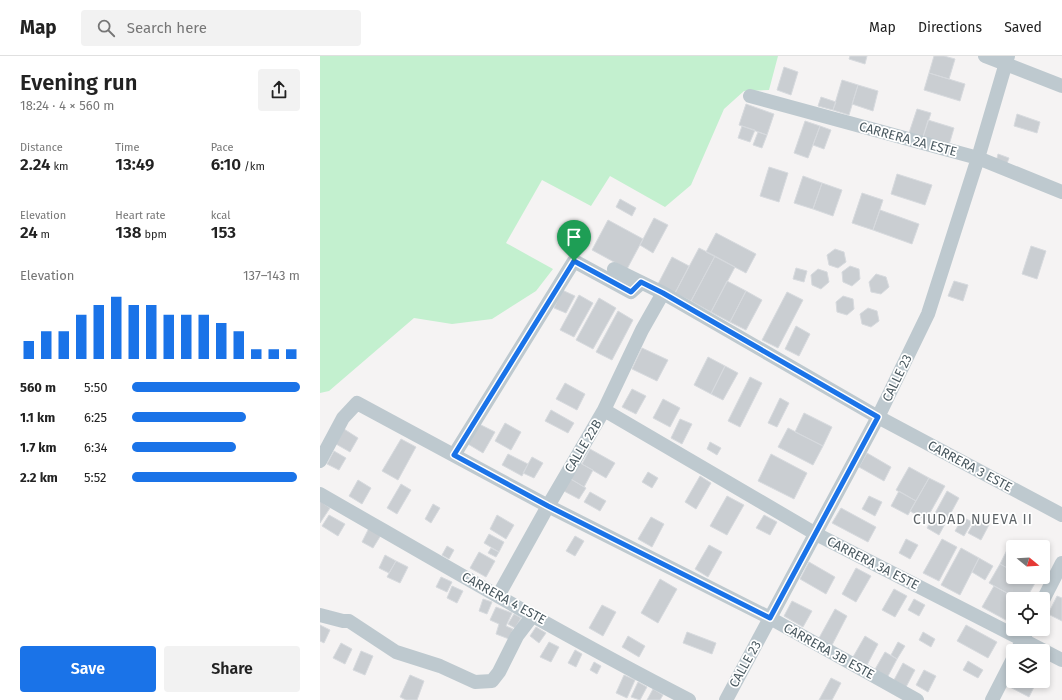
<!DOCTYPE html>
<meta charset="utf-8">
<style>
:root{--surface:#fff;--page:#f2f2f2;--text:#222;--muted:#767676;--line:#e0e0e0;--accent:#1a73e8}
body{margin:0;font-family:"Fira Sans",sans-serif;background:var(--page);color:var(--text);height:100vh;display:flex;flex-direction:column;font-size:15px;white-space:nowrap}
*{box-sizing:border-box;margin:0}
p{font-size:13px;color:var(--muted)}
.icon{flex:none;width:22px;height:22px;fill:none;stroke:currentColor;stroke-width:2;stroke-linecap:round;stroke-linejoin:round}
.map{position:relative;flex:1;overflow:hidden}
.panel{display:flex;flex-direction:column;background:var(--surface);width:320px}
.panel>*{flex:none}
.needle{width:26px;rotate:108deg}
.buttons{position:absolute;left:686px;top:484px;display:grid;gap:8px}
.buttons a{display:grid;place-items:center;width:44px;height:44px;border-radius:4px;background:var(--surface);box-shadow:0 2px 6px #0003;font-size:20px}
.pin{position:absolute;display:grid;place-items:center;width:34px;height:34px;color:#fff;margin:-41px -17px;border-radius:50% 50% 50% 0;rotate:-45deg;box-shadow:0 0 4px #0007}
.pin .icon{rotate:45deg}
.round{display:grid;place-items:center;flex:none;width:42px;height:42px;border-radius:4px;background:var(--page)}
.head{display:flex;align-items:center;justify-content:space-between;height:68px;padding:0 20px}
h1{font-size:22px;font-weight:600;line-height:30px}
.metrics{display:grid;grid-template-columns:repeat(3,1fr);gap:6px;height:68px;padding:4px 20px}
.metrics div{display:grid;align-content:center}
.metrics b{font-size:17px;font-weight:600}
.metrics small{font-size:11px;font-weight:400}
.metrics p{font-size:11px}
.chart{height:112px;padding:8px 20px}
.chart p{display:flex;justify-content:space-between}
.chart svg{width:100%;height:72px;margin-top:4px;stroke:var(--accent);stroke-width:6}
.action{display:flex;gap:8px;margin-top:auto;padding:8px 20px}
.action a{flex:1;height:46px;border-radius:4px;background:var(--accent);color:#fff;font-size:16px;font-weight:600;line-height:46px;text-align:center}
.action a+a{background:var(--page);color:var(--text)}
ul{padding:0 20px;list-style:none;font-size:13px}
li{display:grid;grid-template-columns:64px 48px 1fr;align-items:center;height:30px}
li i{height:10px;border-radius:5px;background:var(--accent)}
header{display:flex;align-items:center;gap:24px;box-sizing:border-box;height:56px;padding:0 20px;background:var(--surface);border-bottom:1px solid var(--line)}
header strong{font-size:19px}
nav{display:flex;gap:22px;margin-inline-start:auto;font-size:14px}
.search{width:280px;height:36px;background:var(--page);display:flex;align-items:center;gap:10px;box-sizing:border-box;padding:0 14px;border-radius:4px;color:var(--muted);font-size:15px}
main{display:flex;flex:1;min-height:0}
.map>svg:first-child{display:block}
.green{fill:#c3f0cf}
.building{fill:#caced2;stroke:#d7dade}
.lines{fill:none;stroke-linecap:round;stroke-linejoin:round}
.minor{stroke:#bec9cf;stroke-width:14}
.route-casing{stroke:#fff;stroke-width:8}
.route{stroke:#1a73e8;stroke-width:5}
.labels{text-anchor:middle;dominant-baseline:central;stroke-width:3.5;stroke-linejoin:round;paint-order:stroke}
.street-label{font-size:13px;fill:#4a5960;stroke:#fff}
.neighbourhood-label{font-size:14px;letter-spacing:1px;fill:#5f6468;stroke:#fff}
</style>
<header>
<strong>Map</strong>
<div class="search"><svg class="icon" aria-label="search" viewBox="0 0 24 24"><circle cx="10" cy="10" r="6"/><path d="M15 15l6 6"/></svg>Search here</div>
<nav><a>Map</a><a>Directions</a><a>Saved</a></nav>
</header>
<main>
<section class="panel">
<div class="head"><div><h1>Evening run</h1><p>18:24 · 4 × 560 m</p></div><a class="round"><svg class="icon" aria-label="share" viewBox="0 0 24 24"><path d="M12 15V3M7 8l5-5 5 5M5 13v7h14v-7"/></svg></a></div>
<div class="metrics">
<div><p>Distance</p><b>2.24<small> km</small></b></div>
<div><p>Time</p><b>13:49</b></div>
<div><p>Pace</p><b>6:10<small> /km</small></b></div>
</div>
<div class="metrics">
<div><p>Elevation</p><b>24<small> m</small></b></div>
<div><p>Heart rate</p><b>138<small> bpm</small></b></div>
<div><p>kcal</p><b>153</b></div>
</div>
<div class="chart"><p><span>Elevation</span>137–143 m</p>
<svg viewBox="0 0 160 44" preserveAspectRatio="none"><path d="M5 44V33M15 44V27M25 44V27M35 44V17M45 44V11M55 44V6M65 44V11M75 44V11M85 44V17M95 44V17M105 44V17M115 44V22M125 44V27M135 44V38M145 44V38M155 44V38"/></svg>
</div>
<ul>
<li><b>560 m</b>5:50<i style="width:100%"></i></li>
<li><b>1.1 km</b>6:25<i style="width:68%"></i></li>
<li><b>1.7 km</b>6:34<i style="width:62%"></i></li>
<li><b>2.2 km</b>5:52<i style="width:98%"></i></li>
</ul>
<div class="action"><a>Save</a><a>Share</a></div>
</section>
<div class="map">
<svg width="742" height="644" viewBox="0 0 742 644">
<rect width="100%" height="100%" fill="#f5f3f3"/>
<path class="green" d="M0,0H458L449,34L424,35L404,53L371,129L345,151L290,120L271,150L222,124L186,187L233,213L216,235L172,263L132,268L94,262L9,335L0,337Z"/>
<path class="building" d="M530,0H547L545,8L529,3Z
M614,0H624L635,3L629,23L609,17Z
M464,11L478,16L471,39L457,34Z
M609,17L645,28L640,45L604,34Z
M522,24L538,29L529,59L513,54Z
M538,29L558,35L553,55L532,48Z
M501,41L516,46L513,54L498,50Z
M426,48L454,58L447,79L419,69Z
M597,53L611,57L603,81L589,77Z
M697,58L720,66L717,77L694,70Z
M608,64L634,72L629,89L603,81Z
M485,65L500,70L488,102L474,97Z
M422,70L435,74L430,86L418,82Z
M500,70L511,74L504,93L493,89Z
M438,76L447,79L442,92L433,89Z
M678,98L689,102L686,110L676,106Z
M449,111L468,117L459,146L440,140Z
M577,118L612,129L605,149L571,138Z
M483,120L502,127L493,153L474,147Z
M502,127L522,134L513,160L493,153Z
M542,137L563,144L553,174L532,167Z
M300,143L316,152L312,160L296,151Z
M560,154L599,168L592,188L553,174Z
M334,162L348,169L333,197L320,189Z
M288,164L323,183L307,213L272,194Z
M396,177L436,198L426,217L386,196Z
M711,190L726,195L717,223L702,218Z
M379,192L395,200L371,245L355,237Z
M515,193L524,196L526,206L518,212L509,209L507,199Z
M395,200L415,211L391,256L371,245Z
M352,201L369,210L355,237L338,228Z
M530,210L539,213L540,223L532,230L523,226L522,216Z
M476,212L487,215L484,226L473,223Z
M498,213L507,216L509,226L501,233L492,229L491,219Z
M556,218L566,221L569,231L561,238L551,236L549,226Z
M407,225L426,235L410,266L391,256Z
M634,225L648,229L643,245L628,240Z
M242,234L255,240L246,257L234,252Z
M426,235L442,244L426,274L410,266Z
M467,236L483,244L458,292L442,284Z
M259,239L273,247L254,281L240,274Z
M523,240L533,243L534,253L527,259L517,256L516,246Z
M279,242L296,252L273,293L256,284Z
M548,252L557,255L559,265L551,271L542,268L540,258Z
M298,255L313,264L292,304L276,296Z
M476,270L490,278L479,300L465,293Z
M322,292L348,304L337,325L312,313Z
M388,301L405,310L391,338L374,329Z
M405,310L418,317L403,344L391,338Z
M430,321L442,327L420,371L408,365Z
M245,327L265,338L257,354L236,343Z
M312,333L326,340L316,358L302,351Z
M460,342L469,347L457,371L448,367Z
M343,343L360,352L350,371L333,362Z
M231,354L254,367L248,377L225,365Z
M484,357L512,371L503,390L475,376Z
M360,363L372,368L362,388L351,382Z
M185,367L201,376L191,394L175,385Z
M159,368L175,376L163,397L148,388Z
M468,372L503,390L493,409L458,391Z
M24,373L38,382L30,396L16,388Z
M81,383L96,391L78,424L62,415Z
M390,386L401,392L397,399L387,393Z
M270,393L295,407L286,422L262,408Z
M14,395L26,402L19,414L7,408Z
M547,397L571,411L564,425L539,411Z
M188,398L208,408L202,420L182,409Z
M451,398L487,417L474,443L438,425Z
M212,401L223,407L214,422L203,417Z
M258,406L273,414L264,431L249,422Z
M589,411L609,422L596,445L576,434Z
M328,416L338,422L332,432L322,426Z
M380,420L391,427L376,453L365,446Z
M249,422L266,432L259,443L242,434Z
M609,422L625,430L606,464L590,455Z
M38,424L51,432L42,448L29,440Z
M81,428L91,434L77,458L67,452Z
M579,435L596,445L588,459L571,450Z
M627,435L639,442L619,479L607,472Z
M270,436L286,445L280,455L264,446Z
M407,440L424,449L407,479L390,470Z
M549,440L562,446L555,460L542,453Z
M0,445L10,452L0,467Z
M113,448L120,452L111,467L105,463Z
M521,452L556,471L548,486L512,467Z
M659,458L671,465L661,484L648,477Z
M9,459L25,468L18,480L2,470Z
M177,459L194,469L186,483L170,473Z
M444,459L457,466L450,479L436,472Z
M331,461L344,468L332,491L318,483Z
M643,461L652,466L644,480L635,475Z
M49,472L61,479L53,492L42,486Z
M169,478L184,486L179,496L164,487Z
M255,480L264,485L255,500L246,495Z
M586,483L598,489L590,503L579,497Z
M622,483L637,491L619,525L603,517Z
M389,489L402,496L388,521L375,513Z
M127,490L134,494L129,503L122,499Z
M171,492L179,496L176,501L168,497Z
M641,492L659,502L640,539L621,529Z
M688,492L693,495V511L691,514L680,508Z
M159,496L175,505L166,521L150,512Z
M65,499L76,505L69,517L59,512Z
M659,502L673,510L665,524L652,516Z
M76,505L88,511L80,527L67,521Z
M489,506L515,521L506,538L480,523Z
M680,508L693,515V521H704L715,527L706,543H698L669,527Z
M536,512L551,520L536,546L522,538Z
M121,521L132,526L127,536L116,531Z
M340,523L357,533L338,567L321,557Z
M132,530L143,535L137,547L127,542Z
M674,530L698,543H693V568L662,551Z
M574,533L587,540L575,561L562,554Z
M737,540L742,542V565L728,558Z
M163,543L172,546L167,558L159,555Z
M594,543L605,549L599,560L588,554Z
M472,545L492,555L483,571L464,560Z
M282,549L296,556L283,580L269,572Z
M176,551L192,557L186,570L193,573L189,583L176,578L179,568L170,564Z
M515,553L527,560L512,589L499,582Z
M194,558L201,562L195,572L188,568Z
M0,569L10,574L4,587L0,585Z
M646,569L677,586L668,602L637,585Z
M216,571L226,577L219,587L210,580Z
M367,576L396,587L392,598L363,587Z
M603,576L615,583L611,591L599,584Z
M308,580L325,590L319,601L302,591Z
M545,580L558,588L547,609L533,601Z
M229,586L239,591L231,606L220,601Z
M578,586L585,590L577,603L571,599Z
M21,587L32,593L25,608L13,602Z
M255,594L262,598L256,611L248,607Z
M41,595L53,600L45,619L33,614Z
M565,596L577,603L567,622L554,615Z
M648,605L663,614L658,622L643,614Z
M274,606L281,610L277,618L270,614Z
M583,607L595,614L586,631L574,624Z
M604,614L616,620L608,636L596,629Z
M90,619L104,625L97,644H86L80,641Z
M304,619L315,624L307,642L296,637Z
M693,620V625H717L709,641L688,630Z
M511,622L521,627L512,644H499Z
M318,626L327,631L320,644L311,641Z
M333,633L343,639L340,644H327Z"/>
<g class="lines">
<path class="minor" d="M665,0L742,30
M430,40L658,102L742,136
M294,213L343,237L558,361L742,459
M284,354L496,478L742,604
M134,399L254,205L311,236L321,227
M0,405L23,362L37,347L228,450L450,562L597,644
M0,438C122,508 244,580 369,644
M178,540L228,450L284,354L322,274L343,237
M723,544L742,507
M0,559L23,565H29L76,596L120,610L155,626L172,625L179,616L197,580L213,559
M697,595L708,573
M406,644L558,361L608,258L658,102L688,0
M672,644L693,603"/>
</g>
<g class="lines">
<g class="route-casing">
<path id="route" d="M254,205L311,236L321,226L343,237L558,361L450,562L228,450L134,399Z"/>
</g>
<use href="#route" class="route"/>
</g>
<g class="labels">
<g class="street-label">
<text transform="translate(588 83) rotate(15)">CARRERA 2A ESTE</text>
<text transform="translate(577 322) rotate(-64)">CALLE 23</text>
<text transform="translate(263 390) rotate(-59)">CALLE 22B</text>
<text transform="translate(650 410) rotate(28)">CARRERA 3 ESTE</text>
<text transform="translate(553 507) rotate(27)">CARRERA 3A ESTE</text>
<text transform="translate(184 542) rotate(29)">CARRERA 4 ESTE</text>
<text transform="translate(509 595) rotate(29)">CARRERA 3B ESTE</text>
<text transform="translate(425 608) rotate(-61)">CALLE 23</text>
</g>
<g class="neighbourhood-label">
<text x="653" y="463">CIUDAD NUEVA II</text>
</g>
</g>
</svg>
<div class="buttons">
<a><svg class="needle" viewBox="-14 -14 28 28"><path d="M0-13l5 13h-10z" fill="#e53935"/><path d="M0 13l5-13h-10z" fill="#767676"/></svg></a>
<a><svg class="icon" aria-label="locate" viewBox="0 0 24 24"><circle cx="12" cy="12" r="6"/><path d="M12 2v4M12 18v4M2 12h4M18 12h4"/></svg></a>
<a><svg class="icon" aria-label="layers" viewBox="0 0 24 24"><path d="M12 4l9 5-9 5-9-5zM3 14l9 5 9-5"/></svg></a>
</div>
<div class="pin" style="left:254px;top:205px;background:#1e9e55"><svg class="icon" aria-label="arrive" viewBox="0 0 24 24"><path d="M6 21V4h12l-3 4 3 4H6"/></svg></div>
</div>
</main>
